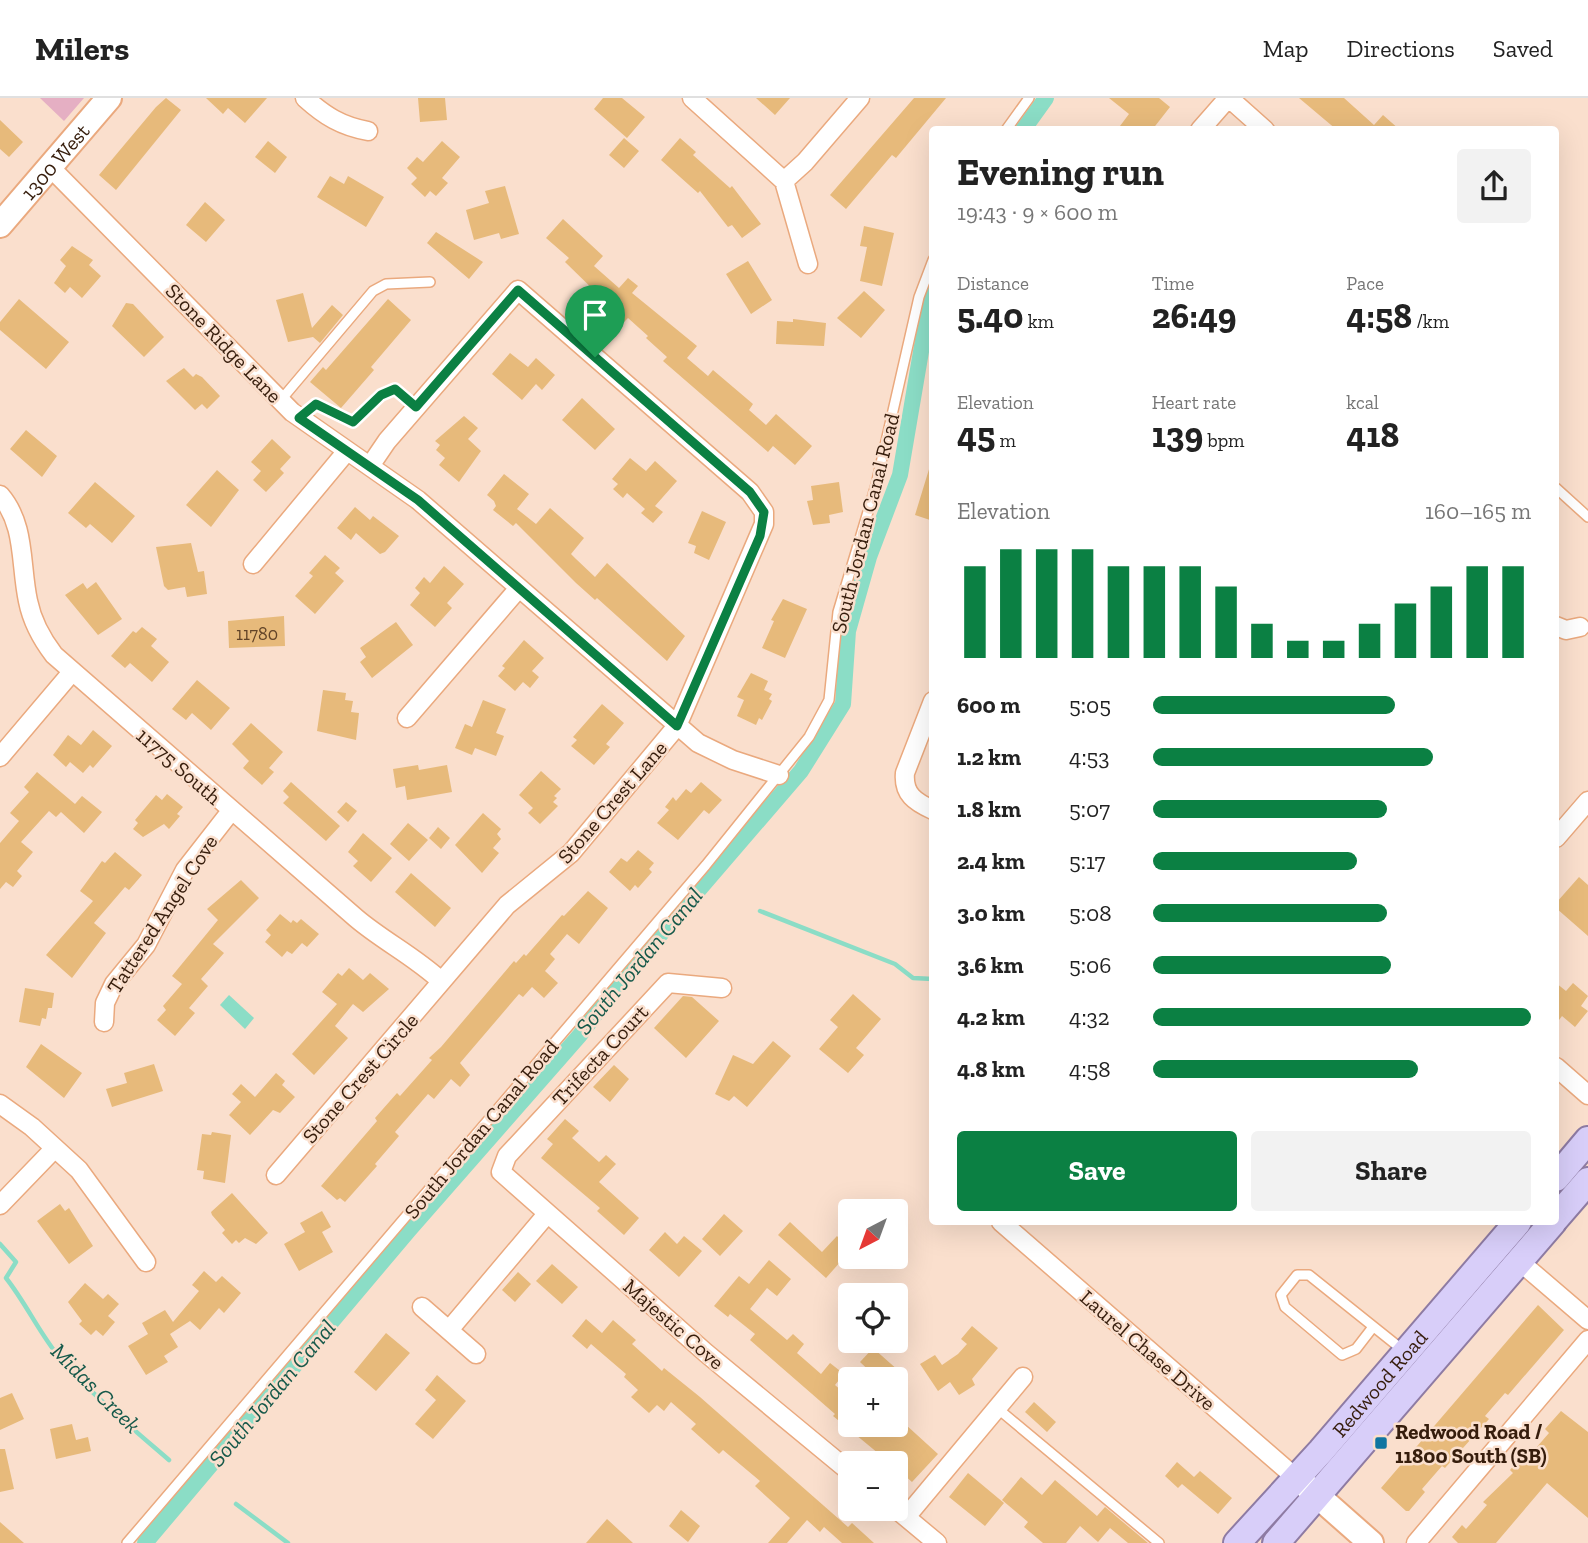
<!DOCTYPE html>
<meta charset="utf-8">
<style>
:root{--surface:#fff;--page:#f2f2f2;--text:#222;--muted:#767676;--line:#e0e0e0;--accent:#0b8043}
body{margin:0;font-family:"Zilla Slab",serif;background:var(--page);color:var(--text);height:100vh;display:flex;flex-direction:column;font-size:26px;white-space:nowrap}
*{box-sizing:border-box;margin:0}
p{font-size:23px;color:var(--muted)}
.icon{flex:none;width:38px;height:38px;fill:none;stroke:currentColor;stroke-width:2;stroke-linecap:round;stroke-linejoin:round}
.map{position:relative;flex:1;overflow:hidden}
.details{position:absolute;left:929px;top:28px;width:630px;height:1099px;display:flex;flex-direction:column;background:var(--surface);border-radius:7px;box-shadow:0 7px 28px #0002}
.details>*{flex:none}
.needle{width:46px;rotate:221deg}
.tools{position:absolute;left:838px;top:1101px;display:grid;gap:14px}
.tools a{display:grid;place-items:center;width:70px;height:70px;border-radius:7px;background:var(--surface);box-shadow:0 7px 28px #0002;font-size:35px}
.pin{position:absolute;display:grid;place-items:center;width:60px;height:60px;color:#fff;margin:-72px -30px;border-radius:50% 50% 50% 0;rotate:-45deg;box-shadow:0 0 7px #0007}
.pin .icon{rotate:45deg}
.round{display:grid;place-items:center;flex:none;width:74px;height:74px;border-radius:7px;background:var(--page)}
.summary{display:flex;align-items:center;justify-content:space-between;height:119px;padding:0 28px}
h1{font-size:38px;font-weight:700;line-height:52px}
.figures{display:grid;grid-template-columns:repeat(3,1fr);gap:10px;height:119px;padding:7px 28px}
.figures div{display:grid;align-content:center}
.figures b{font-size:35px;font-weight:700}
.figures small{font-size:19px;font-weight:400}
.figures p{font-size:19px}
.chart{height:196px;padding:14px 28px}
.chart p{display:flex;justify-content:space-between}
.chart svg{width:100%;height:126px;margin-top:7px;stroke:var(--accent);stroke-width:6}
.action{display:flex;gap:14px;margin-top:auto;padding:14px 28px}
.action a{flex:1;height:80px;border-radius:7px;background:var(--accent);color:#fff;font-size:28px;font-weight:700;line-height:80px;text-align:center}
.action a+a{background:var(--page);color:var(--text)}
ul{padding:0 28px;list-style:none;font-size:23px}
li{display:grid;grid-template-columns:112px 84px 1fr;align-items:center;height:52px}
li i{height:18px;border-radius:9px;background:var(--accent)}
header{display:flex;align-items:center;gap:42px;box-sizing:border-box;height:98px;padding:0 35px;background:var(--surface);border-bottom:2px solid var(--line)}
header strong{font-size:33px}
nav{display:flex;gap:38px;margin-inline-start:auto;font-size:24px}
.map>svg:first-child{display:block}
.green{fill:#e5afc3}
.water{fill:#8bddc6}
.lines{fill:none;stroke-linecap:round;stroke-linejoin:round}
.stream{stroke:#8bddc6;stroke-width:4.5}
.canal{stroke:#8bddc6;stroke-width:16}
.building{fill:#e7ba7b}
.lane-casing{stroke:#eaa97e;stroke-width:12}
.street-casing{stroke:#eaa97e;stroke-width:21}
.secondary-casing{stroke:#eaa97e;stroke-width:28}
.primary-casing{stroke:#8e7ba3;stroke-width:30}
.lane{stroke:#fff;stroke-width:9}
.street{stroke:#fff;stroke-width:18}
.secondary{stroke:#fff;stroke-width:24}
.primary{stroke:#d8cef9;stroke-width:26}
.route-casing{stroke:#fff;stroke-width:14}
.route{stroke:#0b8043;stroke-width:9}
.poi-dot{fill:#1075a1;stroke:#fadfcd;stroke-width:2.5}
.labels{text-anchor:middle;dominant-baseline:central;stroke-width:5;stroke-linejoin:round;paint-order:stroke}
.number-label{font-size:18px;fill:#624428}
.street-label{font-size:21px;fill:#361d0c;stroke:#fadfcd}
.poi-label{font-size:21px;font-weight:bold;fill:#361d0c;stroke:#fadfcd;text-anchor:start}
.water-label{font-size:23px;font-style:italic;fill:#16594a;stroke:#fadfcd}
</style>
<header>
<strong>Milers</strong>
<nav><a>Map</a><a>Directions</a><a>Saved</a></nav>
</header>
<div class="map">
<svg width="1588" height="1445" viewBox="0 0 1588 1445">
<rect width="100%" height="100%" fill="#fadfcd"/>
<path class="green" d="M40,0H84L64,23Z"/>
<path class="water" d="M229,897L254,920L245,931L220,907Z"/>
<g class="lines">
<path class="stream" d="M760,813L895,866L913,880L933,881
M0,1146L16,1164L6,1180C26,1205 42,1240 61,1261C93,1298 132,1330 169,1362
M236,1406L288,1445"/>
<path class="canal" d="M1023,32L1046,0
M145,1445L409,1132L580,937L617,887L801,673L843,606L848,533L869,459L900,377L933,183"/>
</g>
<path class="building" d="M166,0L181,12L116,92L99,77L156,9Z
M206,0H267L245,25L228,10L223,16Z
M418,0H445L447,22L420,24Z
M603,0H622L645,19L627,40L594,11Z
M756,0H790L775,17Z
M914,0H946L896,60L892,57L846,111L830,97Z
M1109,0H1159L1170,9L1152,32H1117L1129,16Z
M1299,0H1344L1374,27L1383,17L1400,32H1337Z
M0,22L23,44L9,59L0,51Z
M624,40L639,53L624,70L609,57Z
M680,40L696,54L693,57L730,90L732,88L761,126L742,140L732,127L728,129L700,93L698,95L661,62Z
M268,43L287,59L275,75L255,59Z
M442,43L460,59L442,80L448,85L436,98L430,93L425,99L411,86L417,80L407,70L417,59L423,64Z
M330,78L344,86L348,78L384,99L366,129L317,99Z
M505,88L519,136L501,141L499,135L474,142L466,112L489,105L485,93Z
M205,104L225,122L206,144L186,127Z
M563,121L603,158L594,168L619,190L628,180L638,188L632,195L697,248L687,260L708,278L713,272L753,306L749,312L766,327L776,316L812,348L795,367L773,348L768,354L663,263L667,259L646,240L648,238L628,220L622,226L603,210L607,205L565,164L569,160L546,140Z
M864,128L894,135L882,188L860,183L867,149L860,148Z
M436,134L483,164L469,181L427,145Z
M72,148L93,162L89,167L101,178L82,200L70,189L65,195L54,185L66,168L60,162Z
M748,163L772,202L751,216L726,176Z
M864,193L885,212L861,240L837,220Z
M303,195L312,230L332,207L343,217L320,245L313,239L288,244L276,202Z
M19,201L69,244L46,271L0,232V224Z
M388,201L411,222L371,269L374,272L341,310L310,284L323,269L326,272Z
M126,205L133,206L164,239L144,259L112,228Z
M793,221L826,225L824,248L776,246L777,223L793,224Z
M510,255L528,269L536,260L555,277L542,292L536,286L522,302L492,276Z
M184,270L193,279L196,276L202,279L220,298L207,311L202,306L195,312L166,283Z
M582,300L615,331L595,352L562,322Z
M464,318L478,330L468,341L481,353L459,384L439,367L445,360L436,352L440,347L435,343Z
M26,332L57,358L42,379L10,351Z
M272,341L291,359L280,371L284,375L266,394L253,382L261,373L251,364Z
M630,360L646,373L655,363L677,383L655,408L663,414L653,425L641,415L645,411L627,395L623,400L613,391L618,386L612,381Z
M930,368L933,369V423L915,417Z
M217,372L239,392L211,429L186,407Z
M504,376L529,396L517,411L536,426L550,410L584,440L571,456L576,461L595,479L607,465L685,538L667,563L597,500L595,502L576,485L516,425L513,428L493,412L496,408L494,403L487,397Z
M95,384L135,418L112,445L90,426L86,430L68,415Z
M839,384L843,414L829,417L830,425L813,427L807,403L813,402L811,388Z
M355,409L370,422L373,418L399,438L385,454L380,456L356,435L351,442L337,430Z
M702,413L726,424L709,462L694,455L696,448L688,445Z
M191,445L198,474L204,473L207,496L187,499L185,489L168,492L164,488L156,449Z
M325,457L340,470L335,475L344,483L315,516L295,498L313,478L309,475Z
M444,468L464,486L447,505L452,510L435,529L410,507L420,495L415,490L424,479L430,485Z
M96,484L122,521L98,537L65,497L83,485L87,491Z
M783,501L807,511L785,560L762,550L774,523L771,522Z
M284,518L285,548L229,550L228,523Z
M396,524L413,547L372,580L360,564L366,559L360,550Z
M142,529L157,541L151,548L169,564L152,584L130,565L125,570L111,558L133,533L136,535Z
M524,542L544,560L532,573L539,579L530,590L523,584L515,593L498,578L505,570L502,568Z
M751,575L768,583L764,592L772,596L769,601L772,603L762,622L759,620L756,627L737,618L744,602L737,599Z
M197,582L230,610L211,632L192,615L186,622L172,611Z
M323,592L346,595L345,602L353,603L351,614L359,615L356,642L317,633Z
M483,602L506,611L496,635L504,638L496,658L475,650L472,657L455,650L465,626L472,629Z
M602,606L624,625L606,646L610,649L594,667L571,648L577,642L573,639Z
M251,625L283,654L269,670L274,674L262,687L243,670L249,663L232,646Z
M93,632L112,648L93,670L90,667L83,675L70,664L66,669L53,657L68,637L81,647Z
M418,667L419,672L447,667L452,694L407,702L405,688L396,690L393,671Z
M541,673L561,691L554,698L557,700L553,704L558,708L540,726L528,715L533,710L519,697Z
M37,674L75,706L82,698L102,714L84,735L61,714L56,719L49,713L21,744L33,754L17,773L22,778L13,789L6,784L0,791V745L19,723L10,715L29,694L24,689Z
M291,684L340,728L326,743L283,705L289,699L283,693Z
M701,684L722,702L709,716L704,712L678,742L657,725L669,712L665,709L673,699L676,703L686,691L691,695Z
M167,696L183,709L177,716L180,718L169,731L164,726L143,739L133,731L138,725L135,722L156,697L162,702Z
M346,704L357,713L348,724L337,714Z
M483,715L501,731L497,736L501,741L493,750L499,755L482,775L455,747Z
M408,725L428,742L409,763L390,746Z
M438,729L450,740L441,751L429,740Z
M363,735L392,760L371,784L353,768L358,763L348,754Z
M638,752L654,765L649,771L652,774L638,790L635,787L630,793L609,774L621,760L627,764Z
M115,754L142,777L129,792L125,789L94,825L106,835L72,880L46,857L93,803L80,793L102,763L105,765Z
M411,775L451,810L435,829L395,794Z
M1579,779L1588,787V838L1556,810V805Z
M241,782L259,800L213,846L224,855L201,881L208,888L189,910L195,915L175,938L157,922L166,912L163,908L182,886L172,878L218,822L207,811Z
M588,793L608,810L579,846L567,836L550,856L555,861L545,873L558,885L544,900L532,889L523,899L519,896L460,965L470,977L460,989L451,981L434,1001L428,996L395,1034L399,1038L375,1066L377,1068L345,1104L340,1100L337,1102L321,1088L377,1023L375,1020L397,995L400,998L432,962L429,960L441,949L514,863L516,865L524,856L526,858L562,817L564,818Z
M280,816L291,825L293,822L297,825L301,821L319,836L307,849L302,845L292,856L287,853L282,859L265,844L271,837L266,832Z
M349,870L363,882L370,875L389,891L363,914L353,906L335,928L348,940L314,977L292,956L337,906L322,894L338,875L342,878Z
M1556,885L1566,893L1573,885L1588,898L1581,908L1588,913L1575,929L1562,918L1556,926Z
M25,890L54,895L52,910H48L46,921L42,920L40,928L19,924Z
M853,896L881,921L856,950L864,957L848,975L819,951L838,929L830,922Z
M683,898L692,899L719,923L686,960L654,930Z
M773,943L791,958L747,1009L734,998L729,1003L715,996L733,957L753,966Z
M41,946L82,975L64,1000L26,969Z
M154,966L163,993L112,1009L106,991L127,985L124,975Z
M614,967L629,981L610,1004L593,989Z
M276,975L285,983L282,987L295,999L280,1015L273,1012L250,1037L229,1017L241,1004L232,996L241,986L255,999Z
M565,1021L579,1033L572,1040L599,1064L606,1057L616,1066L599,1084L639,1120L624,1137L597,1113L600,1110L541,1060L553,1046L547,1041Z
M212,1034L231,1037L225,1085L203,1081L204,1073L197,1072L202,1036L211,1037Z
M232,1095L268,1135L256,1146L245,1140L239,1145L236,1142L232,1146L222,1135L225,1132L212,1117L211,1114Z
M60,1106L65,1113L69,1110L93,1148L69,1166L37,1123Z
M322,1113L331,1129L322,1134L333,1154L299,1173L284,1146L305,1134L300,1125Z
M724,1116L743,1133L720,1158L702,1141Z
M790,1124L822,1154L837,1138L850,1153L826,1180L778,1137Z
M665,1134L677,1146L684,1138L702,1153L679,1179L649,1152Z
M769,1162L791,1181L777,1198L767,1190L750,1211L787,1242L793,1236L804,1246L797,1255L821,1276L830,1265L844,1276L835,1287L850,1300V1326H905L938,1356L912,1384L896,1370V1365H890L833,1318L835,1316L750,1242L755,1236L730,1216L728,1219L714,1208L739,1178L749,1186Z
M552,1166L578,1189L562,1206L536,1183Z
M204,1173L216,1184L222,1178L241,1195L224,1215L219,1210L200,1232L190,1223L170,1236L178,1249L164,1258L168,1264L146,1277L128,1248L148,1236L142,1225L165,1212L173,1224L199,1193L192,1187Z
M518,1174L531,1186L515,1204L502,1192Z
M85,1185L103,1201L108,1196L119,1206L108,1218L115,1224L103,1238L96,1232L91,1237L79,1226L82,1223L68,1204Z
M1538,1207L1564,1232L1508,1297L1505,1295L1485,1318L1489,1321L1445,1370L1442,1368L1422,1391L1425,1394L1409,1413H1406L1381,1390Z
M586,1221L602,1235L613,1222L636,1242L632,1246L662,1273L664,1270L700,1299L848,1429L852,1425L874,1445H842L824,1429L820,1434L807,1422L787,1445H768L790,1420L755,1388L760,1383L723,1352L719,1356L691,1331L696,1326L671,1304L664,1313L657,1307L649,1315L631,1299L638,1292L624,1279L626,1276L591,1246L587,1251L572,1238Z
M972,1228L998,1250L972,1281L975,1287L959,1297L950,1284L938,1293L920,1266L935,1257L942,1267L958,1256L967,1246L961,1241Z
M386,1235L410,1255L376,1293L354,1274Z
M873,1250L908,1281H878L860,1264Z
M437,1277L466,1303L433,1341L415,1326L436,1302L425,1292Z
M12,1295L24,1321L0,1332V1300Z
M1034,1304L1056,1324L1047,1334L1025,1314Z
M1561,1313L1588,1334V1420L1547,1385L1496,1445H1458L1452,1439L1462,1427L1466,1431L1487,1407L1483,1404L1513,1375L1510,1372L1525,1355L1529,1358L1549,1335L1545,1331Z
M72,1326L76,1342L88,1339L91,1353L56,1361L50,1331Z
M0,1351H5L14,1391L0,1394Z
M1177,1364L1194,1379L1200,1373L1232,1400L1218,1416L1182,1386L1178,1390L1165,1378Z
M968,1375L1004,1405L985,1428L949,1399Z
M1021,1379L1042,1397L1055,1382L1097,1418L1105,1409L1148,1445H1128L1110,1430L1098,1444L1080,1428L1066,1445H1043L1024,1429L1028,1424L1002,1402Z
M681,1412L700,1428L688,1444L669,1428Z
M607,1421L633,1445H586Z
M0,1424L24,1445H0Z"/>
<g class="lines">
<g class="lane-casing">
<path id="lane" d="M1006,32L1029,0
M280,303L373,193L386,186L430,184
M299,319L316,306L353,324L381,297L395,291L416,309
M1556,390L1588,419
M1373,1229L1356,1251L1342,1257L1285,1209L1281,1197L1297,1177H1309L1404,1253
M997,1310L1159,1445
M127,1445L706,767L809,639L829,602L838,514L876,387L919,199L933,162"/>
</g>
<g class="street-casing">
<path id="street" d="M305,0C325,18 341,28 368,33
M692,0L784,83L808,166
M1229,0L1265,32
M1200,32L1228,0
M50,69L292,314L418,402L698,645L733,662L779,677
M784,83L805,64L860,0
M0,397C26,427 20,466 28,503C32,523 41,540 54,557L356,820C383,843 414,858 441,883
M253,466L347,353
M1556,528L1566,532L1580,529
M933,603L905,675C903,696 915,704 933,712
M407,620L519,490
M0,659L72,574
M1556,740L1588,703
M722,890L668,885L507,1058L501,1074L706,1255L850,1374
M104,924L105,905L114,886L146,847L185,772L231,713
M1556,969L1588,997
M0,1006L32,1029L79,1072L146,1164
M276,1077L507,807L571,755L677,628L764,426V414L750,394L518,192L387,343L370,368
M0,1107L55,1050
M1001,1124L1296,1380
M1519,1163L1588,1222
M422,1209L476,1256
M449,1232L547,1116
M895,1410L937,1445
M906,1419L1023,1279
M1416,1445L1588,1242"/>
</g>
<g class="secondary-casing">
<g id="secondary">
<path id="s1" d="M0,127L109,0"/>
<path d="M1303,1385L1371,1445"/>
</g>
</g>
<g class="primary-casing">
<g id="primary">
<path d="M1556,1080L1588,1042"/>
<path d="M1556,1120L1588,1083"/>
<path id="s2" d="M1237,1445L1321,1353L1518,1124"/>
<path d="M1276,1445L1553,1124"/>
</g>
</g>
<use href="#lane" class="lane"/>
<use href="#street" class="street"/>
<use href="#secondary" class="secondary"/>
<use href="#primary" class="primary"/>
</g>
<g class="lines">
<g class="route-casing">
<path id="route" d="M518,192L750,394L764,414L760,438L677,628L418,402L299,320L316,306L353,324L381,297L395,291L416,309Z"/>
</g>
<use href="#route" class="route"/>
</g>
<rect class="poi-dot" x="1374" y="1338" width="14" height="14" rx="3.5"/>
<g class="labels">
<g class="number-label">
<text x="257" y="536">11780</text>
</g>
<g class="street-label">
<text stroke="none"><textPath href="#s1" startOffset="84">1300 West</textPath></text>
<text transform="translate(224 245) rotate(46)">Stone Ridge Lane</text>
<text transform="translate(865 425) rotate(-76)">South Jordan Canal Road</text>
<text transform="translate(179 668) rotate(41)">11775 South</text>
<text transform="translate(612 704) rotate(-49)">Stone Crest Lane</text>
<text transform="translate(162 816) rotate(-57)">Tattered Angel Cove</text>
<text transform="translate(600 957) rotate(-47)">Trifecta Court</text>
<text transform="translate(360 980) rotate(-49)">Stone Crest Circle</text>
<text transform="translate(481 1031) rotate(-50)">South Jordan Canal Road</text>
<text transform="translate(674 1226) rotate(41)">Majestic Cove</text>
<text transform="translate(1148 1252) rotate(41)">Laurel Chase Drive</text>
<text stroke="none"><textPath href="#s2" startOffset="214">Redwood Road</textPath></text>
</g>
<g class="poi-label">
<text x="1395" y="1333">Redwood Road /<tspan x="1395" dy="24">11800 South (SB)</tspan></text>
</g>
<g class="water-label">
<text transform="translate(639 863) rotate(-50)">South Jordan Canal</text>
<text transform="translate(96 1290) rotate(45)">Midas Creek</text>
<text transform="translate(272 1295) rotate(-50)">South Jordan Canal</text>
</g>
</g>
</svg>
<div class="tools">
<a><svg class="needle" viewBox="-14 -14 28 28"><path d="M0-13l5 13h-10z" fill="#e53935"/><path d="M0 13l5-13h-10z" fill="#767676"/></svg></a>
<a><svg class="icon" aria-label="locate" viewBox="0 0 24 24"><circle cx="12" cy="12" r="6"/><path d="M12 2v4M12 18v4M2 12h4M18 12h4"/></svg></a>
<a>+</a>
<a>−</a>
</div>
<div class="pin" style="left:595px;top:259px;background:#1e9e55"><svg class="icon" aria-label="arrive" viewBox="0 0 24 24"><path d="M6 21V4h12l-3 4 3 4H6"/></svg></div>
<section class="details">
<div class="summary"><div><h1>Evening run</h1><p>19:43 · 9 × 600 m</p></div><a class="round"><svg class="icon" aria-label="share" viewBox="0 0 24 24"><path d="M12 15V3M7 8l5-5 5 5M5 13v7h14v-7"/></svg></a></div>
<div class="figures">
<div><p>Distance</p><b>5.40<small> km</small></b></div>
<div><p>Time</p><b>26:49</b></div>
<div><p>Pace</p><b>4:58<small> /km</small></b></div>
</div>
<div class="figures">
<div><p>Elevation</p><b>45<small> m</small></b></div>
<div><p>Heart rate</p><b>139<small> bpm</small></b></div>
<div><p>kcal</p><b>418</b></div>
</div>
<div class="chart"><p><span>Elevation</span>160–165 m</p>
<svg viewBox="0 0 160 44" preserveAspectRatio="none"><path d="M5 44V12M15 44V6M25 44V6M35 44V6M45 44V12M55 44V12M65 44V12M75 44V19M85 44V32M95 44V38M105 44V38M115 44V32M125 44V25M135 44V19M145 44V12M155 44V12"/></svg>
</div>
<ul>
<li><b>600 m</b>5:05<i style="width:64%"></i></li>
<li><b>1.2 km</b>4:53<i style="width:74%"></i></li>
<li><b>1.8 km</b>5:07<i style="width:62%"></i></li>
<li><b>2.4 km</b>5:17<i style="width:54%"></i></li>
<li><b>3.0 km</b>5:08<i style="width:62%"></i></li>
<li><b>3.6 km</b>5:06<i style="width:63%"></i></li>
<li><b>4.2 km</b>4:32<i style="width:100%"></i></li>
<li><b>4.8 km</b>4:58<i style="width:70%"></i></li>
</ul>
<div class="action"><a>Save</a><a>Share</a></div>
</section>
</div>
